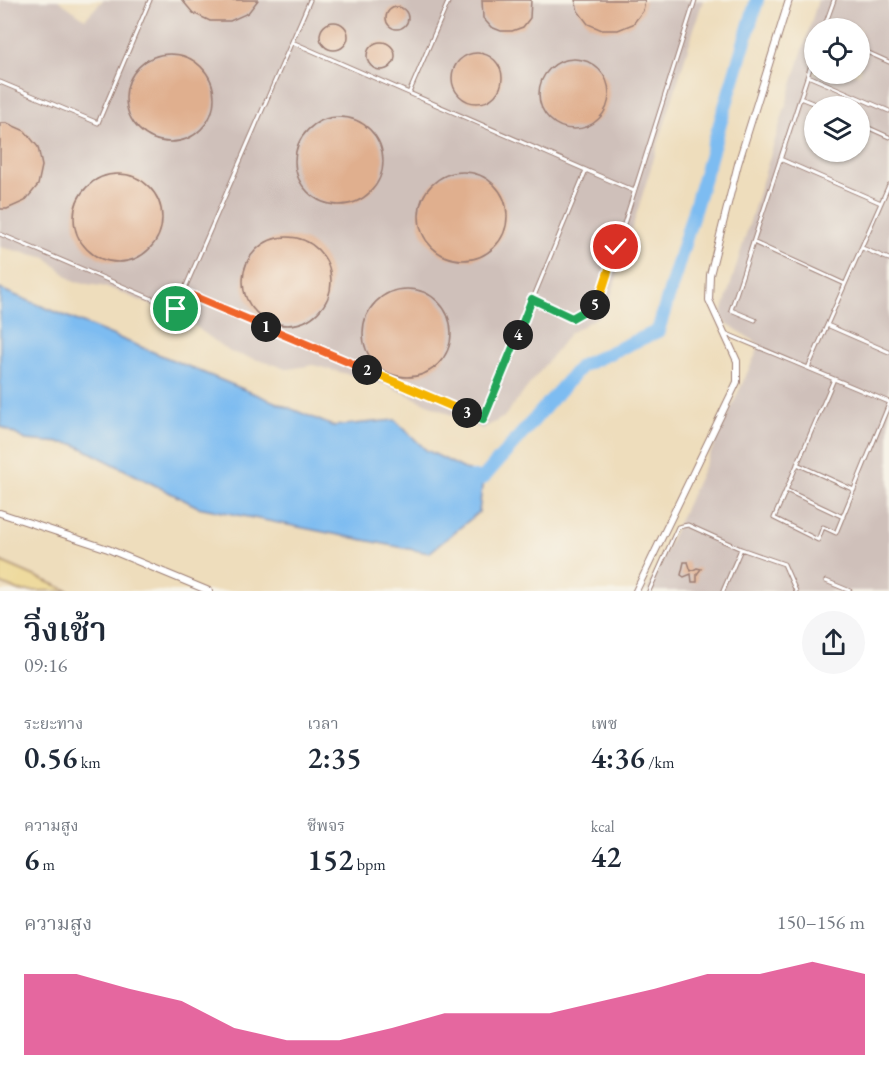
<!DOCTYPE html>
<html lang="th">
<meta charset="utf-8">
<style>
:root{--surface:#fff;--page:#f6f6f7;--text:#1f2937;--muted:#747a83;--accent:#db2777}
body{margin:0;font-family:"EB Garamond","Noto Serif Thai",serif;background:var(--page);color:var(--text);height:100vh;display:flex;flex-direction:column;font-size:22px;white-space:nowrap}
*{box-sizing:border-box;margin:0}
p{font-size:20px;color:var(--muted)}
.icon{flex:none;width:33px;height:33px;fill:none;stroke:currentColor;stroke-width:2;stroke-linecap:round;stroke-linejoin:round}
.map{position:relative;height:591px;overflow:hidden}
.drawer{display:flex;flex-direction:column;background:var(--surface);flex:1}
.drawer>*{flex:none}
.buttons{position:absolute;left:804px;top:18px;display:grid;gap:12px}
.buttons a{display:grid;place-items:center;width:66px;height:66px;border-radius:50%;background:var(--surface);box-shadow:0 2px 4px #0004;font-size:30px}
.pin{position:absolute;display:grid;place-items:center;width:51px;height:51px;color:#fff;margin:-26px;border:3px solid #fff;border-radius:50%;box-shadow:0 2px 6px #0007}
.km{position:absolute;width:30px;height:30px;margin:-15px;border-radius:50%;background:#222;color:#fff;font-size:16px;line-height:30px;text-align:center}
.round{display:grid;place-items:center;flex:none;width:63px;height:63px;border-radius:32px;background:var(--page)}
.headline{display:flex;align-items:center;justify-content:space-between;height:102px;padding:0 24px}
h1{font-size:33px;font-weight:600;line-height:45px}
.metrics{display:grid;grid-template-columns:repeat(3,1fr);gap:9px;height:102px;padding:6px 24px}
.metrics div{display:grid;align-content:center}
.metrics b{font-size:30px;font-weight:600}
.metrics small{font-size:16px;font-weight:400}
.metrics p{font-size:16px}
.chart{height:168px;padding:12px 24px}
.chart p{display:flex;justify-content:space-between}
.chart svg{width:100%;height:108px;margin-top:6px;fill:var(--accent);opacity:.7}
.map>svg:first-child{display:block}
.industrial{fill:#cfc0ba;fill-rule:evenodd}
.sand{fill:#eeda9e;stroke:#9c7c64;stroke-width:1.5}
.water{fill:#7dbcf1;stroke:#646e8e;stroke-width:1.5}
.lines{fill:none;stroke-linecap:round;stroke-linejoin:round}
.river{stroke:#7dbcf1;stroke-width:14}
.building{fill:#e0af8e}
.lane-casing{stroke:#9c7e74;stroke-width:5}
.street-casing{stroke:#9c7e74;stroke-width:8}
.lane{stroke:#fff;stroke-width:3}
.street{stroke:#fff;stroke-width:6}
.split-1-casing{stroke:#fff;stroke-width:12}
.split-2-casing{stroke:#fff;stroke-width:12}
.split-3-casing{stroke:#fff;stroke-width:12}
.split-4-casing{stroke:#fff;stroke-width:12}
.split-5-casing{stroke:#fff;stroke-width:12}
.split-6-casing{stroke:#fff;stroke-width:12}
.split-1{stroke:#f0652b;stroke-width:8}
.split-2{stroke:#f0652b;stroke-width:8}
.split-3{stroke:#f5b400;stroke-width:8}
.split-4{stroke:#22a559;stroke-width:8}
.split-5{stroke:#22a559;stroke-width:8}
.split-6{stroke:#f5b400;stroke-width:8}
</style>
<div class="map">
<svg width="889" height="591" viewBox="0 0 889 591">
<rect width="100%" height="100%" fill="#f7f3e8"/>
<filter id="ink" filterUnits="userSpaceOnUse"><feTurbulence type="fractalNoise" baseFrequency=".0167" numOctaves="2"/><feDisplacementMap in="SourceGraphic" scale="12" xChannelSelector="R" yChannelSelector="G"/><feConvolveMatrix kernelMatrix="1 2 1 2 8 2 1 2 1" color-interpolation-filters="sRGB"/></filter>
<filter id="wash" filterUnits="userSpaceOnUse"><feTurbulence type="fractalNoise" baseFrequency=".008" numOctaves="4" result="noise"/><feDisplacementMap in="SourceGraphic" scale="24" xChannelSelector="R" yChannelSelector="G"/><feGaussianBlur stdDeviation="1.35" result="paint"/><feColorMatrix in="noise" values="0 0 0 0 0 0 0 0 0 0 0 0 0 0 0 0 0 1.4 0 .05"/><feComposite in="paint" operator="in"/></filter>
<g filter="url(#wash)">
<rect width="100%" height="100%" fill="#eeddbc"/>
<path class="industrial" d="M0,0H58L85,19L103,0H703L606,312L570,333L504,417L482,429L384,384L313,365L289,369L230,352L185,319L107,287L74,282L47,258L0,247Z
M818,0H889V591H647L760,345L720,319ZM814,28H860V74H814ZM814,106H860V152H814Z"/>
<path class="sand" d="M0,561L69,591H19L0,583Z"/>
<path class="water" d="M0,289L333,426L395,420L426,450L483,478L479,512L429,553L198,507L74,444L26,440L0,426Z"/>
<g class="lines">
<path class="river" d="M467,478H483L581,366L658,331L757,0"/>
</g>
<g id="blocks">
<path class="building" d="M182,0H258L248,13L230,21H210L193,13Z
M482,0H531L530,18L523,27L512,31H501L491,27L483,18Z
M575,0H645L643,11L633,24L618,30H602L588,24L578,11Z
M386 18a11 11 0 1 1 22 0a11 11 0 1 1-22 0Z
M320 36a14 14 0 1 1 28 0a14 14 0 1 1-28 0Z
M367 56a14 14 0 1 1 28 0a14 14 0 1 1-28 0Z
M452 78a25 25 0 1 1 50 0a25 25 0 1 1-50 0Z
M126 98a44 44 0 1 1 88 0a44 44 0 1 1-88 0Z
M539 94a35 35 0 1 1 70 0a35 35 0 1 1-70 0Z
M295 161a44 44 0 1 1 88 0a44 44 0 1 1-88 0Z
M0,123H7L25,131L38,147L42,166L38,185L25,201L7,209H0Z
M419 216a44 44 0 1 1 88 0a44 44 0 1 1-88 0Z
M74 218a44 44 0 1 1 88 0a44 44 0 1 1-88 0Z
M243 281a44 44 0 1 1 88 0a44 44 0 1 1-88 0Z
M363 333a44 44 0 1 1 88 0a44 44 0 1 1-88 0Z
M684,562H688L691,571L697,568L701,569L697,574V582H692L691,574L684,577L681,575Z"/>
</g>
</g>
<g filter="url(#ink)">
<use href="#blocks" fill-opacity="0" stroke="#9c7e74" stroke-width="1.5"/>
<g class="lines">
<g class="lane-casing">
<path id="lane" d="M824,28L834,0
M292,42L634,191
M860,49L889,62
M808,76L889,111
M0,82L98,123L150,0
M409,93L449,0
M800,98L820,106
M860,124L889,137
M780,159L881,203
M0,234L176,309L310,0
M753,242L845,284
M862,248L889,259
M184,292L483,420L586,170
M532,299L572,318L599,303L695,0
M755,320L731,310L814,56
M827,325L889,352
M727,334L889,402
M808,368L889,185
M834,379L774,518L818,540L823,527L836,533L889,404
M797,464L854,490
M786,490L843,517
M826,581L850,591
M649,591L678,527L688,525L741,549
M723,591L741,549L784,564L796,591"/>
</g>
<g class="street-casing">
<path id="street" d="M0,513L108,549L209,591
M636,591L737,382V361L709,300L710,275L738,164L789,0"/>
</g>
<use href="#lane" class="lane"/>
<use href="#street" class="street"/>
</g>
</g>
<g class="lines" filter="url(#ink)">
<g class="split-1-casing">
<path id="split-1" d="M176,309L183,292L266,327"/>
</g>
<g class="split-2-casing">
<path id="split-2" d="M266,327L367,370"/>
</g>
<g class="split-3-casing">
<path id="split-3" d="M367,370L467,413"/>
</g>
<g class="split-4-casing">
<path id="split-4" d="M467,413L483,420L518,335"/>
</g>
<g class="split-5-casing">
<path id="split-5" d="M518,335L532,299L572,318L595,305"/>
</g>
<g class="split-6-casing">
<path id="split-6" d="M595,305L598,303L616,247"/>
</g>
<use href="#split-1" class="split-1"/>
<use href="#split-2" class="split-2"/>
<use href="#split-3" class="split-3"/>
<use href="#split-4" class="split-4"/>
<use href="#split-5" class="split-5"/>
<use href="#split-6" class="split-6"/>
</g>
</svg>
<div class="buttons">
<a><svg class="icon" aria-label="locate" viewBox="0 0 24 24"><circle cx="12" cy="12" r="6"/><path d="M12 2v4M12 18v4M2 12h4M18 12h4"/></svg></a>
<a><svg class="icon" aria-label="layers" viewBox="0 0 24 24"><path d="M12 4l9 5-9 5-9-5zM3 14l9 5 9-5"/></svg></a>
</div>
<div class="pin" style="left:176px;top:309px;background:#1e9e55"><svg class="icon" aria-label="arrive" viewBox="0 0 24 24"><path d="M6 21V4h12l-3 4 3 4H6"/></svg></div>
<div class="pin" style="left:616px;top:247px;background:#d93025"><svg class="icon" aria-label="check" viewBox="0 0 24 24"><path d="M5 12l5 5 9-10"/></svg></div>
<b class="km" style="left:266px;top:327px">1</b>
<b class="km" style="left:367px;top:370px">2</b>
<b class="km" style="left:467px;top:413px">3</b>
<b class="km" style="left:518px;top:335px">4</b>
<b class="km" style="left:595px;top:305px">5</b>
</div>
<section class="drawer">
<div class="headline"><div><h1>วิ่งเช้า</h1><p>09:16</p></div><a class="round"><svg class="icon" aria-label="share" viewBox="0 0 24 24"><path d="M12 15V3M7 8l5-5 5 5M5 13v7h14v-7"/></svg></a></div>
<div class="metrics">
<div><p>ระยะทาง</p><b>0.56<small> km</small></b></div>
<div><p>เวลา</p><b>2:35</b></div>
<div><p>เพซ</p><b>4:36<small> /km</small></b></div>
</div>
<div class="metrics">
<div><p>ความสูง</p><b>6<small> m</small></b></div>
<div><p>ชีพจร</p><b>152<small> bpm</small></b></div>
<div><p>kcal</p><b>42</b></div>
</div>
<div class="chart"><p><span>ความสูง</span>150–156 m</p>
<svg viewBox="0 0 160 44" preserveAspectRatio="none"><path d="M0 44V11L10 11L20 17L30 22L40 33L50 38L60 38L70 33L80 27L90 27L100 27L110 22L120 17L130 11L140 11L150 6L160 11V44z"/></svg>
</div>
</section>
